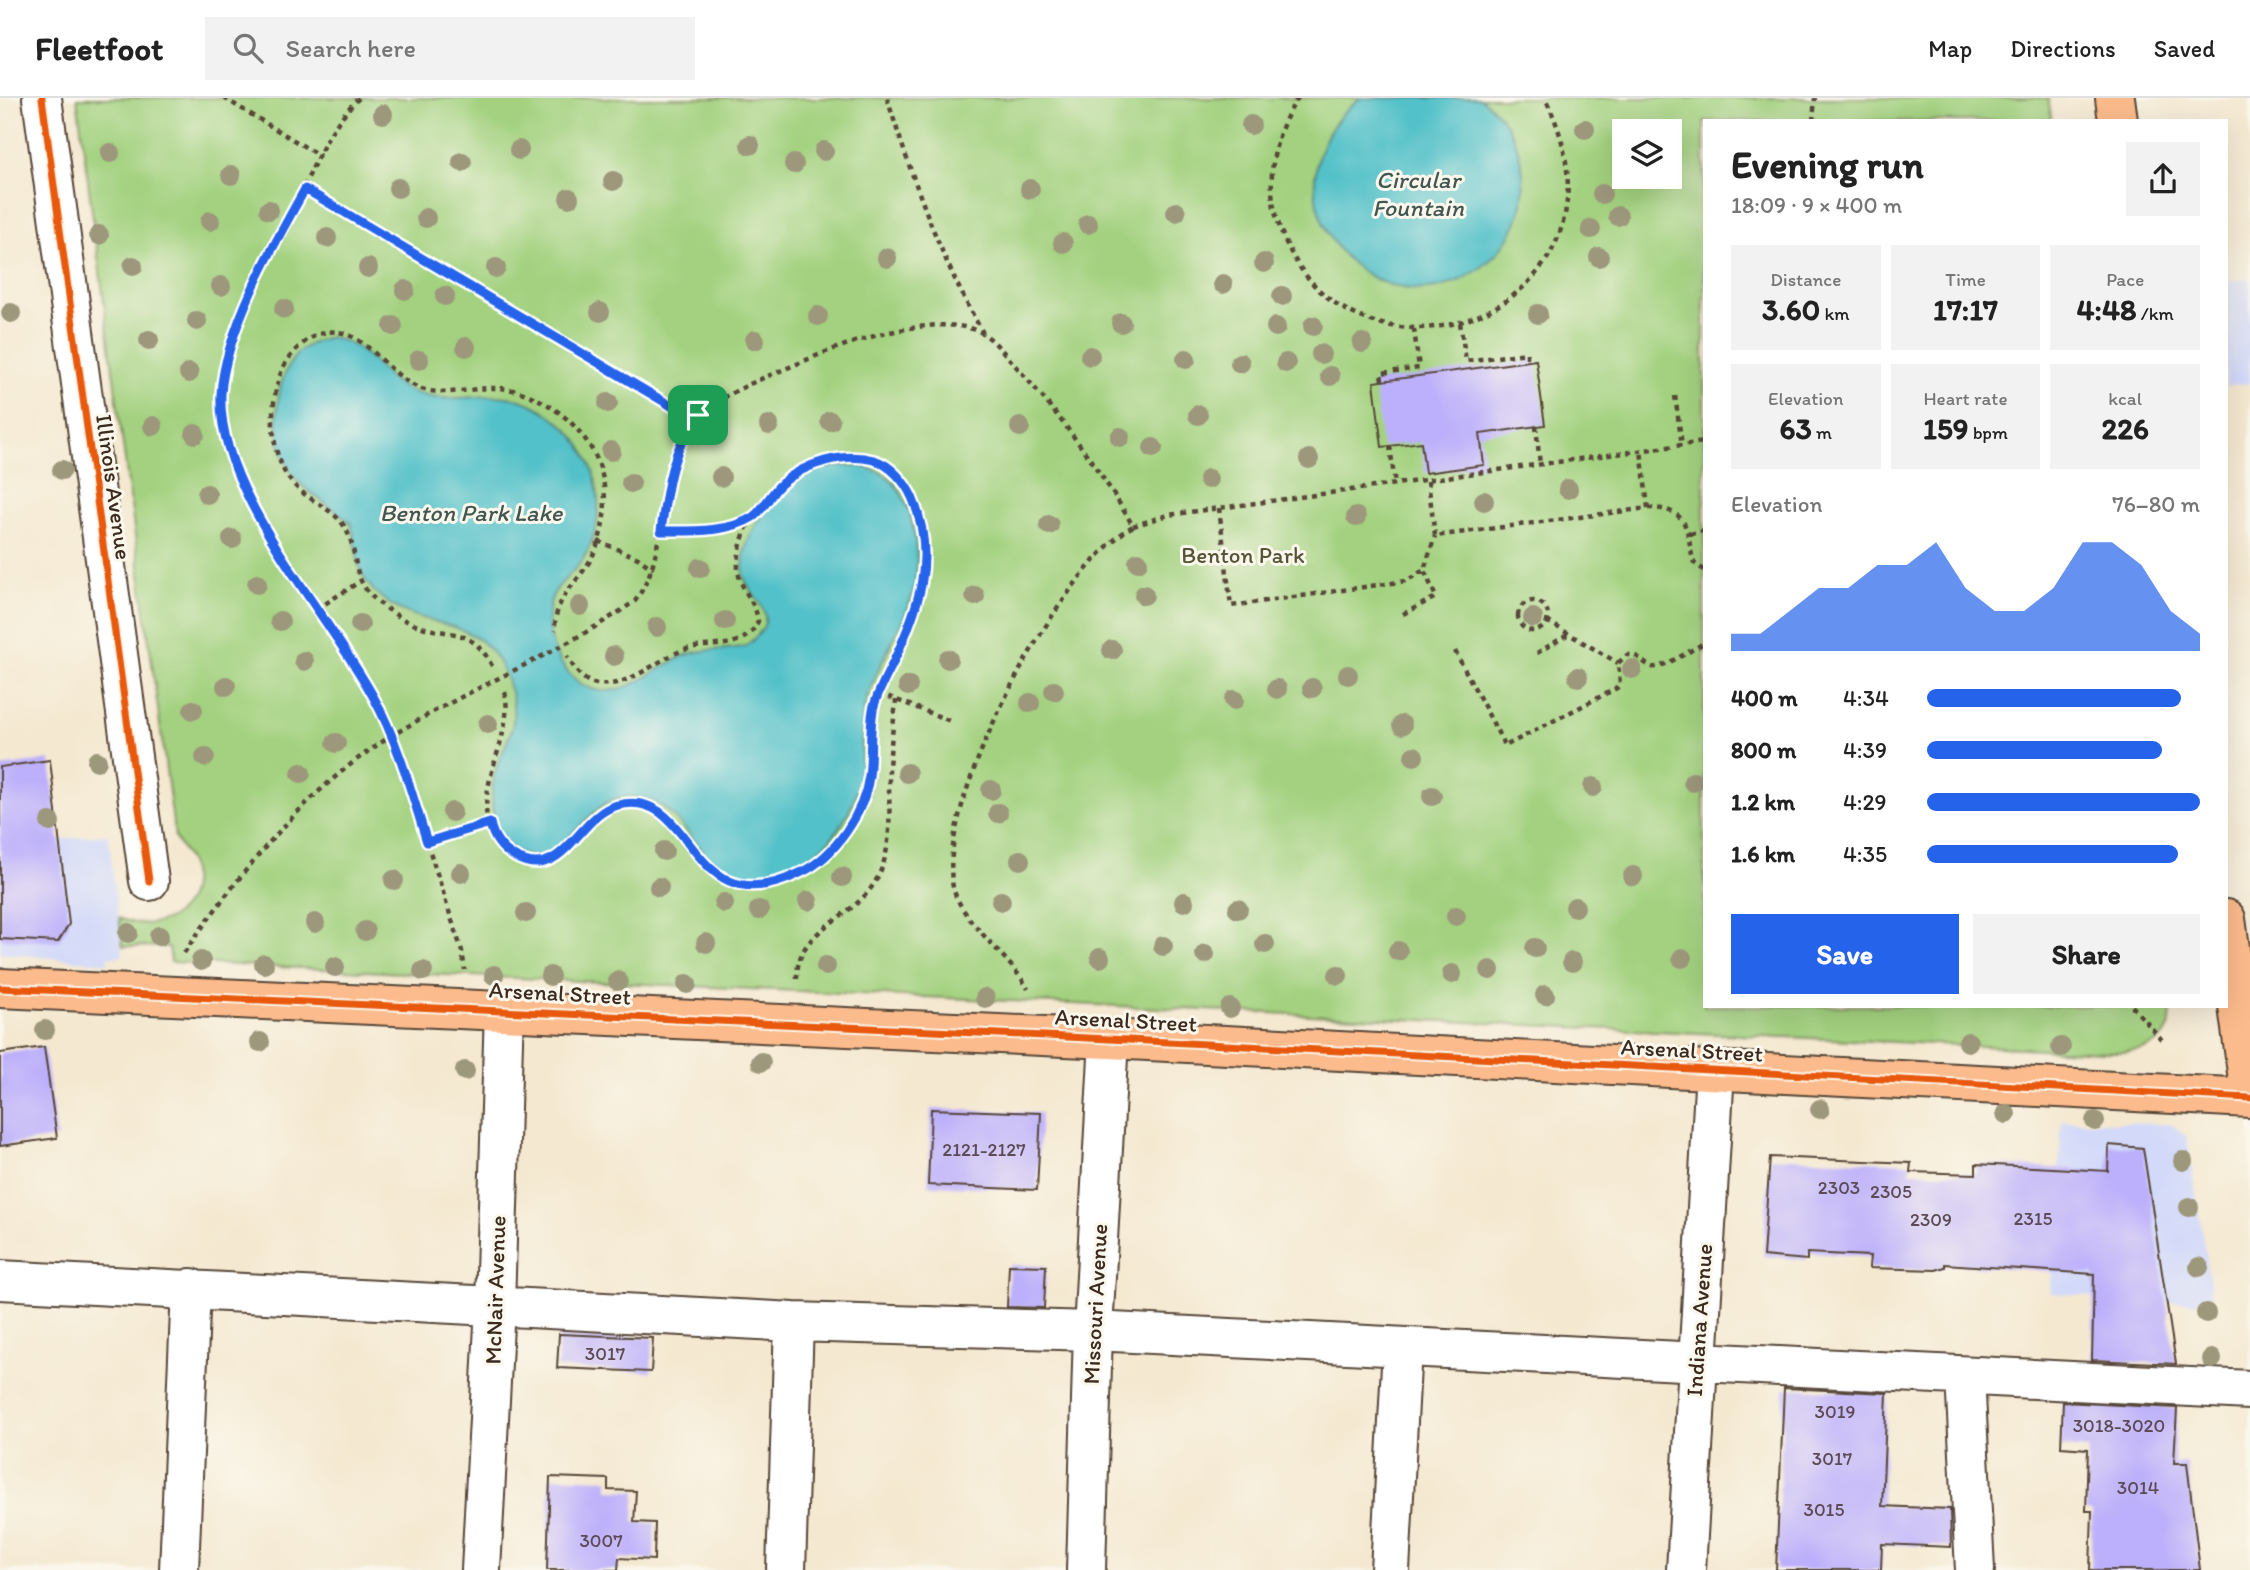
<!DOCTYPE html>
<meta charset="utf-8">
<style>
:root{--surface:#fff;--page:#f2f2f2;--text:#222;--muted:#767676;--line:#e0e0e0;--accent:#2563eb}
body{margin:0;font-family:Itim,sans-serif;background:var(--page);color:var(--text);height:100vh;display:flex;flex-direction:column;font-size:26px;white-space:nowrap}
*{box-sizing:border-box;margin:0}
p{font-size:23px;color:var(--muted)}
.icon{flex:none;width:38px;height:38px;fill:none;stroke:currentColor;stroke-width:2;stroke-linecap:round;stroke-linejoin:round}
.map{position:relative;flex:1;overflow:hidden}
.sheet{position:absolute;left:1703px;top:21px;width:525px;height:889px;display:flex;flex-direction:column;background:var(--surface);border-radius:0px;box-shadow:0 7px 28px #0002}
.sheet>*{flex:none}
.tools{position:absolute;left:1612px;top:21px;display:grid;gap:14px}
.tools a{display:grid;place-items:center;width:70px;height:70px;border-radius:0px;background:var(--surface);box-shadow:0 7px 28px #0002;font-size:35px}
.pin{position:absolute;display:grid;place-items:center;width:60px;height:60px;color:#fff;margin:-30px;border-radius:14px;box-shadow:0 4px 10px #0006}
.round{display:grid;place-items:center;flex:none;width:74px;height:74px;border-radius:0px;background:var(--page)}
.summary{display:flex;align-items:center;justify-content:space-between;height:119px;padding:0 28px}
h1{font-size:38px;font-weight:700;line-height:52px}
.stats{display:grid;grid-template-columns:repeat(3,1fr);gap:10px;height:119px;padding:7px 28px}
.stats div{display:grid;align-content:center;border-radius:0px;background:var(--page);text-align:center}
.stats b{font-size:30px;font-weight:700}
.stats small{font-size:19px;font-weight:400}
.stats p{font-size:19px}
.chart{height:196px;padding:14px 28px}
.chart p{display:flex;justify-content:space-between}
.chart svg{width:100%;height:126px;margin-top:7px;fill:var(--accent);opacity:.7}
.button{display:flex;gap:14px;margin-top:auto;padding:14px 28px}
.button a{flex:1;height:80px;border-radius:0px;background:var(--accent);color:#fff;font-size:28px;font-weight:700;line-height:80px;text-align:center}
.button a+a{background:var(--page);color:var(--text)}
ul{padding:0 28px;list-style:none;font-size:23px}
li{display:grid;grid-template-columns:112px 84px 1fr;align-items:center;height:52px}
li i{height:18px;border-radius:9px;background:var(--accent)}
header{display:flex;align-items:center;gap:42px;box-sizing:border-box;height:98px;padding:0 35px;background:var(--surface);border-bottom:2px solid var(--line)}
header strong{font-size:33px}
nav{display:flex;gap:38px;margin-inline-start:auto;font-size:24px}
.search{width:490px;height:63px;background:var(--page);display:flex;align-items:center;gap:18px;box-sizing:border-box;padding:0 24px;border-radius:0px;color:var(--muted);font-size:26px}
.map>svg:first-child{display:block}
.built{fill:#d2d9f9}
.green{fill:#a3d17f;stroke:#6f7e4e;stroke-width:2;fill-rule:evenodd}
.water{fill:#53c1c9;stroke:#477674;stroke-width:2}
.building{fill:#bcaffb}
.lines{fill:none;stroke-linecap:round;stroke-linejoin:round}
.minor-casing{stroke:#574639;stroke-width:42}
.major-casing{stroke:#574639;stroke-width:42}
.path{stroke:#574639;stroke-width:4.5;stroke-dasharray:5 5;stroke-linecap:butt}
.minor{stroke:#fff;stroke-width:38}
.major{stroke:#fbbb8c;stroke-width:38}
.cycleway-casing{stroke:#fbf7ec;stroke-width:11}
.cycleway{stroke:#e8590c;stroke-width:7}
.tree{fill:#9d977b}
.route-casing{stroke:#fff;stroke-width:14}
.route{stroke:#2563eb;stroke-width:9}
.labels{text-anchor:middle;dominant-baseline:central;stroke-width:6;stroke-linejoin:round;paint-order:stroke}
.number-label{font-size:19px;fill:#5b4b55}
.street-label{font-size:23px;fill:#3b2a1e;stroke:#fbf7ec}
.park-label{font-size:23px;fill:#555436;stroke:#fbf7ec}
.water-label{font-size:24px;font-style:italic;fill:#425751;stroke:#fbf7ec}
</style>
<header>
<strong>Fleetfoot</strong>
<div class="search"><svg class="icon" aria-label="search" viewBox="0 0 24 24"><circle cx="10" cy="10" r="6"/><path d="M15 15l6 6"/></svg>Search here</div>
<nav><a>Map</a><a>Directions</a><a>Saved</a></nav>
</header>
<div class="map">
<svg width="2250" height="1472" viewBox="0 0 2250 1472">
<rect width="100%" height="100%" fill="#fbf7ec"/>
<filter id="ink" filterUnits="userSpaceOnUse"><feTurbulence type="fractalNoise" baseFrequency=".0143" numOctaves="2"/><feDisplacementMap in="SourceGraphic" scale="14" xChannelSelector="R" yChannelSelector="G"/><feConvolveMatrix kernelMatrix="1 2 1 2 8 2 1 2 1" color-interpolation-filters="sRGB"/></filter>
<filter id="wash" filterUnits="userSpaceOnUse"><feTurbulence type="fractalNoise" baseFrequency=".00686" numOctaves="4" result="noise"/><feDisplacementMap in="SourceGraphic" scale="28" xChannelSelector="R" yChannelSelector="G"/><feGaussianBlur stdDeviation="1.57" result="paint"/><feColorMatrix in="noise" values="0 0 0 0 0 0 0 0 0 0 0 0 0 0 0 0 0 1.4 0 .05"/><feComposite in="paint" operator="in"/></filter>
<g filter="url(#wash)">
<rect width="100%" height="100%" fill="#f4e8d0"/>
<path class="built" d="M2250,181V285L2226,288V184Z
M108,736L123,858L108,859V865L0,855V749Z
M2062,1023L2163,1026L2173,1027L2187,1039L2213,1206L2050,1195Z"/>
<path class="green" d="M77,0H2048L2052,23H1704V908H2170C2176,950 2139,955 2107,954L171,864L169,849L123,848L119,820C158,837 201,815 191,768C189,759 180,749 175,740ZM1624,33H1670V79H1624Z"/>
<path class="water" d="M1360,0H1480C1512,22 1526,59 1523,97C1521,125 1505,151 1483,168C1376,251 1244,93 1360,0Z
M330,239C375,248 377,282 416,295C469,312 499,279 553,319C598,352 612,412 583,461C575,474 560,483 553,497C537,533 564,595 607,593C638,591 660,566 689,556C707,550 727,553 746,548C754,541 768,530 765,517C763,503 747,493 744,478C737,440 776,391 809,376C831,366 859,364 881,375C897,383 905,400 910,417C934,501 891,529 867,600C859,622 863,644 861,666C857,722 821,765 768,779C698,799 691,689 622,699C581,706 560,777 518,754C488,738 489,695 497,667C502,653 511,639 513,625C514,613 513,598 509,588C482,501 411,545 366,483C355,468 357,444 351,426C335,409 312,400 297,382C271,352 270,286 297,256C306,246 318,242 330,239Z"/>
<g id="blocks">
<path class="building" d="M1536,262L1545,327L1480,336L1484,367L1425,375L1421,344L1382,349L1374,284Z
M50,662L69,826L58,844L0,841V669Z
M44,949L57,1040L0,1048V955Z
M931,1011L1041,1015L1037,1092L928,1087Z
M2109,1047L2143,1050L2176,1266L2092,1262L2094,1176L1945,1166V1169L1936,1172L1869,1170L1870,1158L1807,1155V1162L1763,1158L1770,1059L1911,1065L1910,1074L1976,1076V1066L2108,1073Z
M1009,1167L1046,1168L1044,1210L1007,1209Z
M559,1236L653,1240L651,1274L557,1270Z
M1784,1290L1887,1295L1882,1408L1950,1411L1951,1449L1882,1446L1881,1472H1776Z
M2063,1304L2177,1310L2174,1365H2187L2200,1472H2090L2092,1413H2086L2088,1351L2061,1349Z
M550,1379L608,1381V1392L636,1393L634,1424L655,1425L654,1462L619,1460L618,1472H547Z"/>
</g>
</g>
<g filter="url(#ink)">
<use href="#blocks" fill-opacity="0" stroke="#574639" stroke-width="2"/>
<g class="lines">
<g class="minor-casing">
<path id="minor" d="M42,0L149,783
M0,1182L794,1224L1093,1233L2250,1292
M1965,1278L1975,1472
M179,1472L191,1190
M481,1472L495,1208L504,911
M786,1472L794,1224
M1086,1472L1093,1233L1109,941
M1390,1472L1402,1249
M1686,1472L1715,972"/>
</g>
<g class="major-casing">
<path id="major" d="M2115,0L2118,23
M2226,821L2250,996
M0,890L1109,941L2250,1000"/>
</g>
<path class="path" d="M224,0L320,58
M359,0C323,33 308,86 285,127C257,176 226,238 221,295C213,393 339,530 383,617C395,640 401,667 409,692C428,745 444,799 462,853L465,872
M887,0C913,82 940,160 983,235
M1298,0C1274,34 1265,81 1277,121C1340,326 1654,217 1545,0
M1813,23L1815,0
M305,91L673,309L698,317
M1460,225L1466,263L1527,255V263
M1382,282L1381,275L1419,270L1414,231
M1675,298L1682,347
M1536,328L1540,367
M1390,348L1395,387
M1428,383L1435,438L1648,410L1641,352
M1219,410L1231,508L1406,483L1424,472L1435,438
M1648,410C1693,410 1685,435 1694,465L1704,472
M1133,428L1168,417L1704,344
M662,433L705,432L752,419
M1690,436L1704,433
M598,443L638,460L653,471
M1518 518a15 15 0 1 1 30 0a15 15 0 1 1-30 0Z
M317,511L359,484
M1403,516L1436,499L1424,472
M1547,523L1618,565
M1455,553L1505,648L1617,590L1620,586L1618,565L1627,557C1641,556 1641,565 1652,569C1660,572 1695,550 1704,545
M1537,555L1569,536
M492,568C471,527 449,540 413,526C401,521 387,511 377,503C348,479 361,455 344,428C330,405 294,401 281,366C269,337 271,301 282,272C288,259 297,249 309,241C358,211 384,281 425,292C450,298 474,289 499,290C544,293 592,333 602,377C609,406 603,445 586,469C570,492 554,503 555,533
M505,594C516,644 460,705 502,750C510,757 519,762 529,764C573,771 581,714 619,706C695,691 686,818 786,781C814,770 835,751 851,725C877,680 863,653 874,610C887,560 926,518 926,464C924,298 746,354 738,465C736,489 756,502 758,523C754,532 749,538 740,542C724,549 704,546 687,551C656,560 632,590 597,586C582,584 574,570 567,558
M879,595L953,624
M427,744L490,725
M184,855C241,774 307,689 393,637C471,589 560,556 635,503C672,453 652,383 687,333C711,297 765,280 804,263C845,245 941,211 984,236C997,245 1010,262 1021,274C1063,322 1101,373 1133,428C1060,470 935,705 953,789C961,824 1010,858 1028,891
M797,881C796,831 847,824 871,790C896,756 888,709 889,671C890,648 894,624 896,602
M2132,908L2162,942"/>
<use href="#minor" class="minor"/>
<use href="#major" class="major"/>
<g class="cycleway-casing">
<path id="cycleway" d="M42,0L149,783
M0,890L1109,941L2250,1000"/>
</g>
<use href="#cycleway" class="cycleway"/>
</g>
<g class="tree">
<circle cx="383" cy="16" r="10"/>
<circle cx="1251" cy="27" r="10"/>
<circle cx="1585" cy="31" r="10"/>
<circle cx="750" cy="47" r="10"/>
<circle cx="519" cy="52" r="10"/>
<circle cx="824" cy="53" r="10"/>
<circle cx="110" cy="55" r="10"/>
<circle cx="462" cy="64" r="10"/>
<circle cx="794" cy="66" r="10"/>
<circle cx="231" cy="77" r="10"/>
<circle cx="613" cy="83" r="10"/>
<circle cx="398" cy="90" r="10"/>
<circle cx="1030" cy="91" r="10"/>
<circle cx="1602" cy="96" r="10"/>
<circle cx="569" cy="100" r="10"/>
<circle cx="269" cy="112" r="10"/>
<circle cx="1176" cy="114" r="10"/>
<circle cx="1618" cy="118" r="10"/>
<circle cx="426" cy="120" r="10"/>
<circle cx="210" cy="123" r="10"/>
<circle cx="1088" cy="126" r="10"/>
<circle cx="1591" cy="131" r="10"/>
<circle cx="99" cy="137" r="10"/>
<circle cx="327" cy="140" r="10"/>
<circle cx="1063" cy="145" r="10"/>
<circle cx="1599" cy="159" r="10"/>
<circle cx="887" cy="160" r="10"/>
<circle cx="1264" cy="165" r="10"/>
<circle cx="133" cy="168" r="10"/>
<circle cx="368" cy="170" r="10"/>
<circle cx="496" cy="170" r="10"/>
<circle cx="1223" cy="186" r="10"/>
<circle cx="221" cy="188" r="10"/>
<circle cx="405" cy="192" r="10"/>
<circle cx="445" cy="198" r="10"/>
<circle cx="1282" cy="198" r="10"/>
<circle cx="284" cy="211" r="10"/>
<circle cx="600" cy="214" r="10"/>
<circle cx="11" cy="215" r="10"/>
<circle cx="1538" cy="216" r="10"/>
<circle cx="818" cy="218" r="10"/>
<circle cx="197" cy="223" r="10"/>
<circle cx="1121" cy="225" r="10"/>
<circle cx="393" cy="228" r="10"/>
<circle cx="1313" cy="228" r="10"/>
<circle cx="1276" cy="229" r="10"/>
<circle cx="149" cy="242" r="10"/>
<circle cx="755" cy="242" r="10"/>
<circle cx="1362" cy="245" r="10"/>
<circle cx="466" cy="249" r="10"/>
<circle cx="1321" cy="256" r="10"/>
<circle cx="1090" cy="258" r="10"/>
<circle cx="1186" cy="261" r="10"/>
<circle cx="419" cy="262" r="10"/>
<circle cx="1240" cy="265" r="10"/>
<circle cx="1286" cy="265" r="10"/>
<circle cx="189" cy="275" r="10"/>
<circle cx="1330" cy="278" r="10"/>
<circle cx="608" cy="305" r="10"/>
<circle cx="1198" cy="317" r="10"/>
<circle cx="830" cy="323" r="10"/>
<circle cx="769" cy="327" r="10"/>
<circle cx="153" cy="328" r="10"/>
<circle cx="1020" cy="329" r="10"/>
<circle cx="195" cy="336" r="10"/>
<circle cx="1120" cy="339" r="10"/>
<circle cx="1153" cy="350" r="10"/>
<circle cx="611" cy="353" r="10"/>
<circle cx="1309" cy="361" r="10"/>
<circle cx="62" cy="372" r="10"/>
<circle cx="721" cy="379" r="10"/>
<circle cx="1208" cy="381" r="10"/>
<circle cx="631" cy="385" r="10"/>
<circle cx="1568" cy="391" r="10"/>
<circle cx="207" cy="396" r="10"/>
<circle cx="1484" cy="403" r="10"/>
<circle cx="1356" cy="419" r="10"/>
<circle cx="1049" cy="427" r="10"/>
<circle cx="232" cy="441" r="10"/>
<circle cx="1138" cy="464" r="10"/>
<circle cx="700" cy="470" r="10"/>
<circle cx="257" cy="486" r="10"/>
<circle cx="1144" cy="497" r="10"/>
<circle cx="975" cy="498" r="10"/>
<circle cx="580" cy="508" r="10"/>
<circle cx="1533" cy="520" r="10"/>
<circle cx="280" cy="523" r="10"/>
<circle cx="725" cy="523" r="10"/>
<circle cx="360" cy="526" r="10"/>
<circle cx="657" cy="529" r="10"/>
<circle cx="1112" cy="552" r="10"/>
<circle cx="614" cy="558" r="10"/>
<circle cx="948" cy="561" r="10"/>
<circle cx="304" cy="563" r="10"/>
<circle cx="1632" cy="571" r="10"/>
<circle cx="1348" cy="577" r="10"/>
<circle cx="1578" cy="579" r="10"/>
<circle cx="226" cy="588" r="10"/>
<circle cx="908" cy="588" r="10"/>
<circle cx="1312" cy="590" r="10"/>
<circle cx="1277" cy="591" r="10"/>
<circle cx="1054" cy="593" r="10"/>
<circle cx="1234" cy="602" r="10"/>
<circle cx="1030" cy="605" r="10"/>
<circle cx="193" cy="612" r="10"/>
<circle cx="488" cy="626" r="10"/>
<circle cx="1402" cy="627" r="10"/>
<circle cx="336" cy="645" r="10"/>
<circle cx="1414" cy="658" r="10"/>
<circle cx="205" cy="659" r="10"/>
<circle cx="97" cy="663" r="10"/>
<circle cx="301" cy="675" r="10"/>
<circle cx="907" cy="675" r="10"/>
<circle cx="1693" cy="684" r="10"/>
<circle cx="1593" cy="689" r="10"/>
<circle cx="991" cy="692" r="10"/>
<circle cx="1432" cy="698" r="10"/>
<circle cx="452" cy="714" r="10"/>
<circle cx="998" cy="715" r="10"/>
<circle cx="50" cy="724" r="10"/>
<circle cx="664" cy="753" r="10"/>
<circle cx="1020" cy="762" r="10"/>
<circle cx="461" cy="775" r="10"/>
<circle cx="1633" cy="778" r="10"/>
<circle cx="842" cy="779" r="10"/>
<circle cx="394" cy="782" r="10"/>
<circle cx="659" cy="789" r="10"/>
<circle cx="808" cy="803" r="10"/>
<circle cx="1001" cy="803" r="10"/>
<circle cx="1184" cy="804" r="10"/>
<circle cx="724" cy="805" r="10"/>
<circle cx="1575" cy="809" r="10"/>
<circle cx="1238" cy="811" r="10"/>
<circle cx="759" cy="812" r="10"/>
<circle cx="526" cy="815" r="10"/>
<circle cx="1456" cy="818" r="10"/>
<circle cx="315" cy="825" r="10"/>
<circle cx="365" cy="833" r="10"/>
<circle cx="128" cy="835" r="10"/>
<circle cx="159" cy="838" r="10"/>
<circle cx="706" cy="845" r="10"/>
<circle cx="1265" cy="846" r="10"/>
<circle cx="1163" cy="848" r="10"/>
<circle cx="1535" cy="850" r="10"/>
<circle cx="1398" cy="853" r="10"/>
<circle cx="1205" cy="856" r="10"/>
<circle cx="1100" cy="860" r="10"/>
<circle cx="1682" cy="860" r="10"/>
<circle cx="201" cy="863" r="10"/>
<circle cx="1572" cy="864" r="10"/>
<circle cx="264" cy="866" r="10"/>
<circle cx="826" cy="868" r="10"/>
<circle cx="335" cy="869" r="10"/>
<circle cx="1490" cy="872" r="10"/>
<circle cx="423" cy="873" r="10"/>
<circle cx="1452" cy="876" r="10"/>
<circle cx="494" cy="877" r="10"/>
<circle cx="1338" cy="877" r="10"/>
<circle cx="550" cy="878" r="10"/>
<circle cx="618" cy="883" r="10"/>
<circle cx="687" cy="886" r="10"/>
<circle cx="1545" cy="897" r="10"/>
<circle cx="985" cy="900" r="10"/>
<circle cx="1230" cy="910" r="10"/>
<circle cx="45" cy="932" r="10"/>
<circle cx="260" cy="944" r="10"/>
<circle cx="1968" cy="944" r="10"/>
<circle cx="2061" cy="949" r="10"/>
<circle cx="761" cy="964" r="10"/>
<circle cx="465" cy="973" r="10"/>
<circle cx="1820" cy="1011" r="10"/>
<circle cx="2006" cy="1016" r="10"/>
<circle cx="2095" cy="1023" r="10"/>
<circle cx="2183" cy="1063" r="10"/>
<circle cx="2189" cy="1109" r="10"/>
<circle cx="2199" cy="1169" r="10"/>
<circle cx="2206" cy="1215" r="10"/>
<circle cx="2212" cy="1261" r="10"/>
</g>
</g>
<g class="lines" filter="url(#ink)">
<g class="route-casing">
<path id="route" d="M305,91L673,309L698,317C671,352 667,390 661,433C689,433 728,435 753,419C764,411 771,395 781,386C805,365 843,354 874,362C891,367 905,384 912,399C938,459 918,512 892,567C885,581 876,597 873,612C869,634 872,657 869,678C864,715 835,758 802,774C686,832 697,687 618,707C578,716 564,786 515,759C501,751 493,740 490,725L427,744C412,696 398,644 374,600C329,516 216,394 221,296C225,232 274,146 305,91Z"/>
</g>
<use href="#route" class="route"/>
</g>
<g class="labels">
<g class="number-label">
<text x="984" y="1051">2121-2127</text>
<text x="1839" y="1089">2303</text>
<text x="1891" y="1093">2305</text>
<text x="2033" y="1120">2315</text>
<text x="1931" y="1121">2309</text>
<text x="605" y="1255">3017</text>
<text x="1835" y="1313">3019</text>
<text x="2119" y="1327">3018-3020</text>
<text x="1832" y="1360">3017</text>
<text x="2138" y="1389">3014</text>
<text x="1824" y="1411">3015</text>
<text x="601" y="1442">3007</text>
</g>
<g class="street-label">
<text transform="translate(114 389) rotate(82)">Illinois Avenue</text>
<text transform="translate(560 895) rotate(3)">Arsenal Street</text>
<text transform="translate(1126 922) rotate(3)">Arsenal Street</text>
<text transform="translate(1692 952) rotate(3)">Arsenal Street</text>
<text transform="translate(495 1192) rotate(-88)">McNair Avenue</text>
<text transform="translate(1095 1206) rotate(-87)">Missouri Avenue</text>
<text transform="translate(1699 1222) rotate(-86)">Indiana Avenue</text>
</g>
<g class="park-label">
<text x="1243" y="457">Benton Park</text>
</g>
<g class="water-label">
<text x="1418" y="81">Circular<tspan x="1418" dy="28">Fountain</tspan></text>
<text x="471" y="414">Benton Park Lake</text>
</g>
</g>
</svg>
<div class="tools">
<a><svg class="icon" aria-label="layers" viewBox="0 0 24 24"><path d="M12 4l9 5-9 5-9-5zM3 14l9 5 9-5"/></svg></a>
</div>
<div class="pin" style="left:698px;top:317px;background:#1e9e55"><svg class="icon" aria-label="arrive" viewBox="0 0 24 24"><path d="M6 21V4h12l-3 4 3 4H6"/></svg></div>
<section class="sheet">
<div class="summary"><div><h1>Evening run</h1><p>18:09 · 9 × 400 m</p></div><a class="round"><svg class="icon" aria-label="share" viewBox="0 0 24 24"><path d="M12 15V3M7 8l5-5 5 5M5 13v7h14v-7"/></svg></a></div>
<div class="stats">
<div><p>Distance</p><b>3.60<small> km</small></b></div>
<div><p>Time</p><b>17:17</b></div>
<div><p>Pace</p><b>4:48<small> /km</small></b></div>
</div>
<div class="stats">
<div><p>Elevation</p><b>63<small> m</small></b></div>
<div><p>Heart rate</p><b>159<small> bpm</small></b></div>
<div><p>kcal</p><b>226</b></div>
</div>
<div class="chart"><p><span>Elevation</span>76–80 m</p>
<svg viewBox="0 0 160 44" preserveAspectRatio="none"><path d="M0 44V38L10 38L20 30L30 22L40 22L50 14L60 14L70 6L80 22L90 30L100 30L110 22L120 6L130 6L140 14L150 30L160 38V44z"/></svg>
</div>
<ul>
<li><b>400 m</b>4:34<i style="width:93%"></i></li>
<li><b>800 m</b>4:39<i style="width:86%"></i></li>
<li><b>1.2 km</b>4:29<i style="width:100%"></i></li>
<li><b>1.6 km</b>4:35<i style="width:92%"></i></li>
</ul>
<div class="button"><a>Save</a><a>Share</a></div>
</section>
</div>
